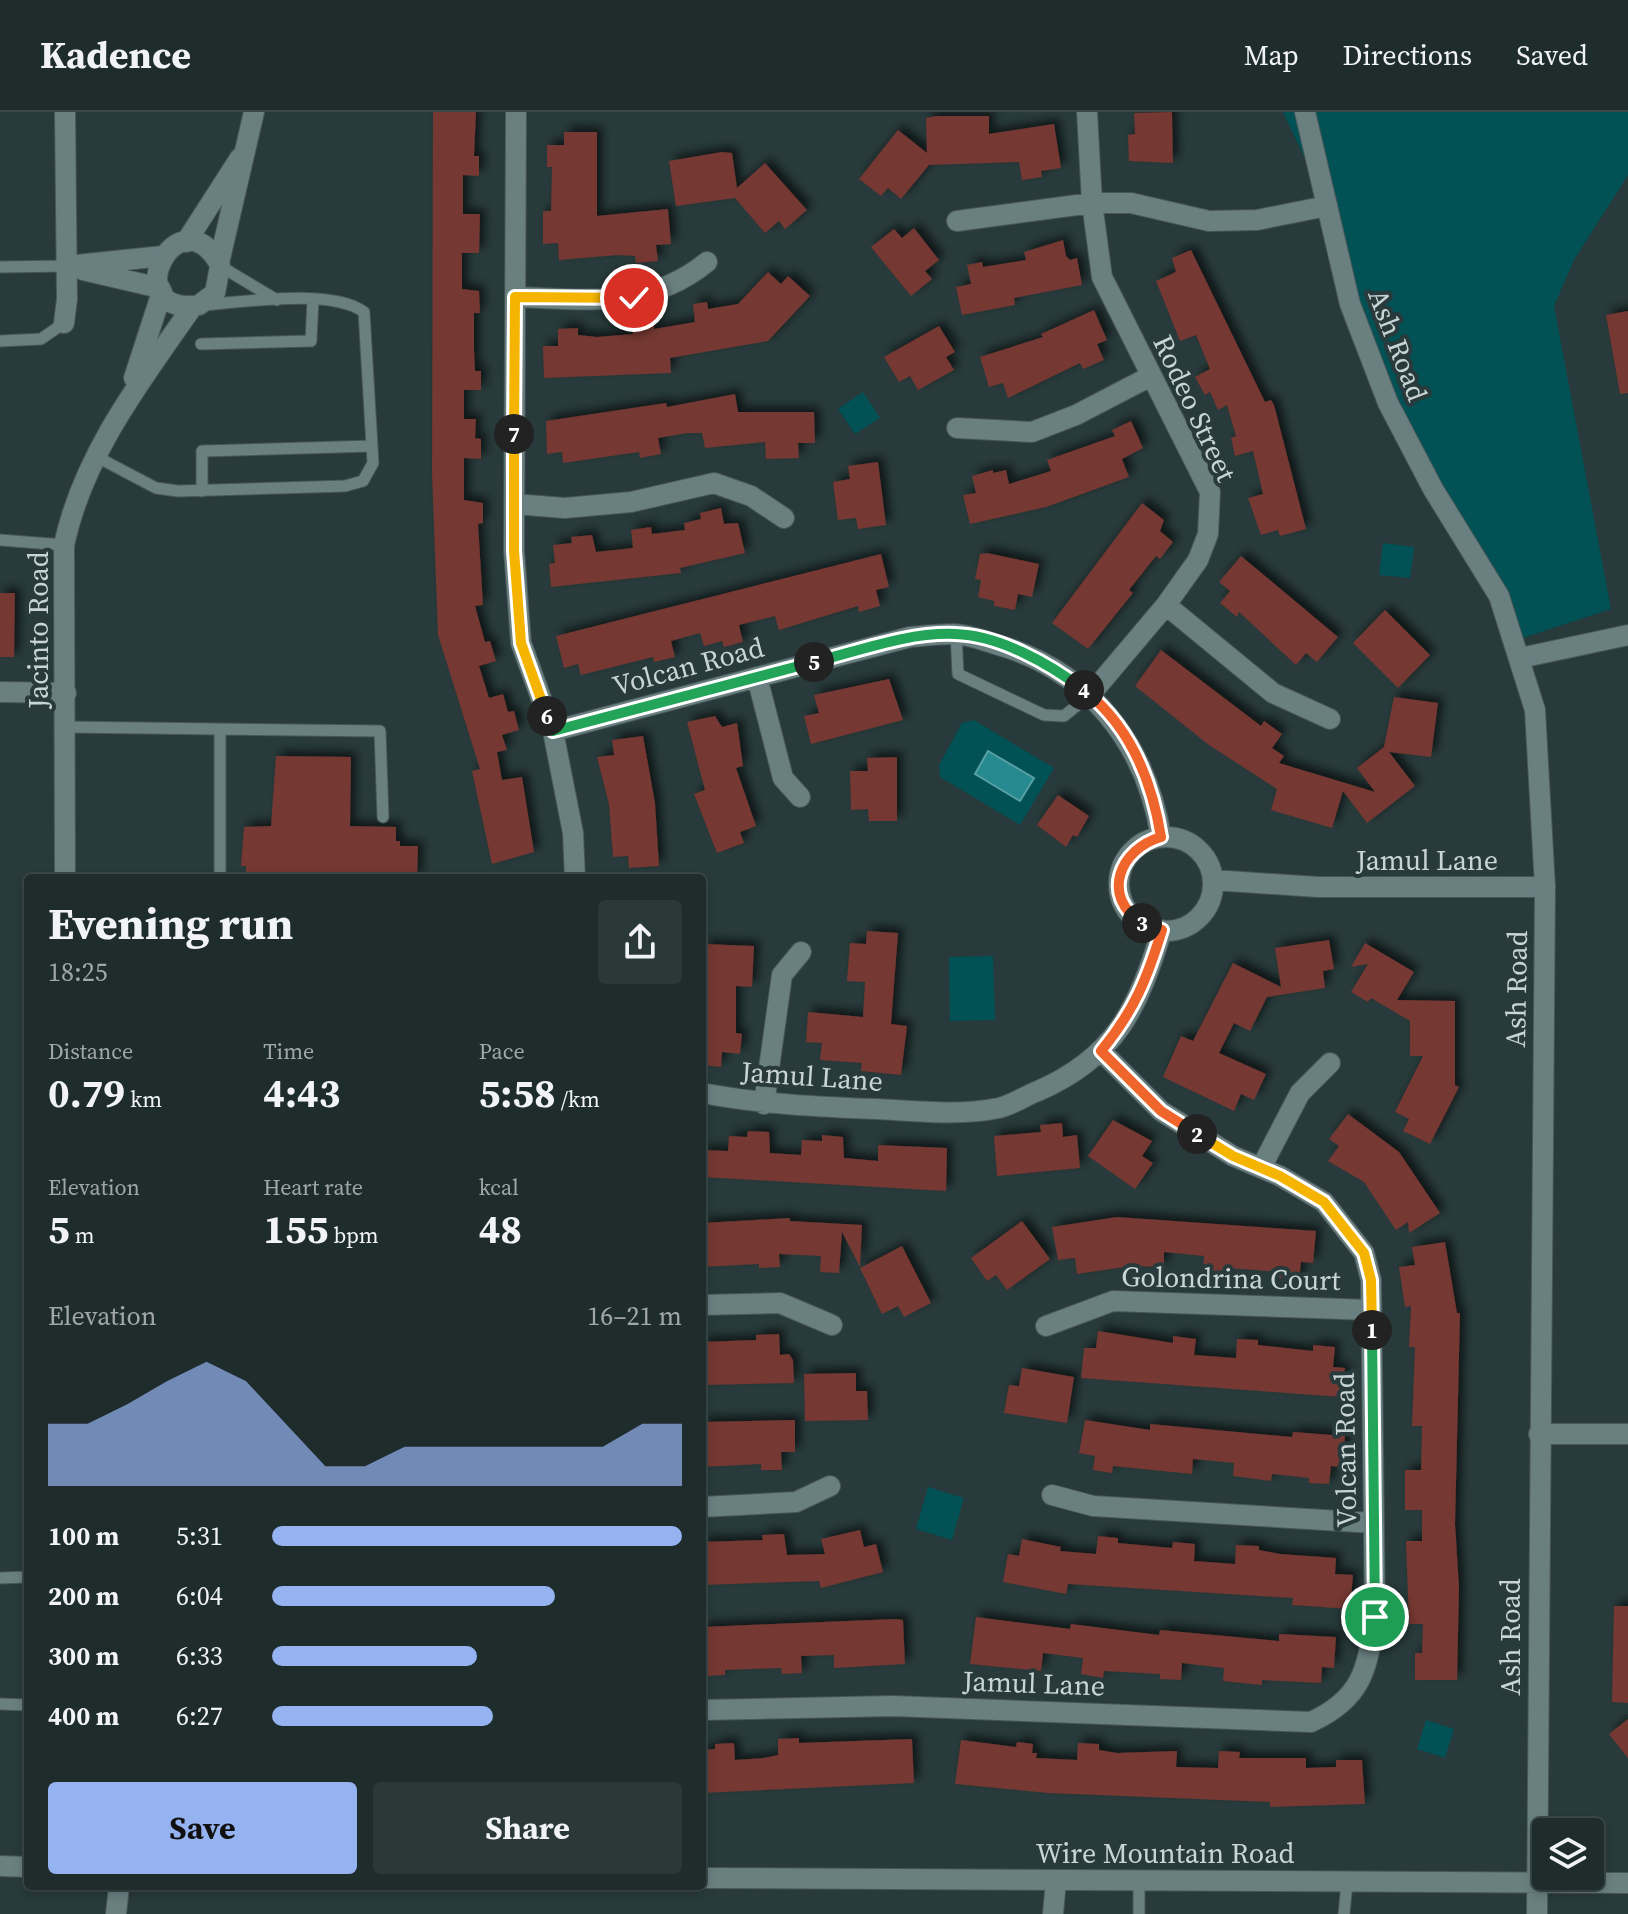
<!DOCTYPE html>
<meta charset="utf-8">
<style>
:root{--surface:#1e2c2c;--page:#2b3838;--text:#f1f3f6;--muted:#a1a7a9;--line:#3c4848;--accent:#95b2f1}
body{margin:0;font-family:"Source Serif 4",serif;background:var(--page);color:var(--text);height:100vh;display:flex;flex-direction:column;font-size:30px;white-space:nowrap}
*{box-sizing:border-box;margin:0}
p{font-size:26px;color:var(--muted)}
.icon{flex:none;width:44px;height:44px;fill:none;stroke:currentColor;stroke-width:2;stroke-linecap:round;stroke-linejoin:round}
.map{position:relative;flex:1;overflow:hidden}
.panel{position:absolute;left:24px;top:762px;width:682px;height:1016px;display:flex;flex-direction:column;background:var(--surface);border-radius:8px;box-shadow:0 4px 12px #0003,0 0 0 2px var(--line)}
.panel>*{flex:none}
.buttons{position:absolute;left:1532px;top:1706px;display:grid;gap:16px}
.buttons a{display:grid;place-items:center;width:72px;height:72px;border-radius:8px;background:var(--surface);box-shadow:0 4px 12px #0003,0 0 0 2px var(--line);font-size:40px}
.pin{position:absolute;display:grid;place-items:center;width:68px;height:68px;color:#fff;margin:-34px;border:4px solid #fff;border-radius:50%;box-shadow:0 2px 8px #0007}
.km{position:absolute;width:40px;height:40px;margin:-20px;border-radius:50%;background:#222;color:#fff;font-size:22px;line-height:40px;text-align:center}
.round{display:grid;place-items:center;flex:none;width:84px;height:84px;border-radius:8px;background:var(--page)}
.summary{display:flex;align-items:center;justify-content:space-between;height:136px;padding:0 24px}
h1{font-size:44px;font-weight:700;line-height:60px}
.stats{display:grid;grid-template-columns:repeat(3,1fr);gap:12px;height:136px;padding:8px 24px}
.stats div{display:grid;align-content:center}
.stats b{font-size:40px;font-weight:700}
.stats small{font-size:22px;font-weight:400}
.stats p{font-size:22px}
.chart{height:224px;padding:16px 24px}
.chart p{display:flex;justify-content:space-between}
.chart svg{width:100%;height:144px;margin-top:8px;fill:var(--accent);opacity:.7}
.primary-button{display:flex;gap:16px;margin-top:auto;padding:16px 24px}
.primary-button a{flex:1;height:92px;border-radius:8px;background:var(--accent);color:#111;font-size:32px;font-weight:700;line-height:92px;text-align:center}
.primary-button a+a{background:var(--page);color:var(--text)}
ul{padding:0 24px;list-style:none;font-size:26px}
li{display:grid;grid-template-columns:128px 96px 1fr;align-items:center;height:60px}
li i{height:20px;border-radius:10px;background:var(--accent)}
header{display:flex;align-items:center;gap:48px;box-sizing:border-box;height:112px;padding:0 40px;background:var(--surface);border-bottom:2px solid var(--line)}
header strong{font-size:38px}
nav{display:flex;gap:44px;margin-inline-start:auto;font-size:28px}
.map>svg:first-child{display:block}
.green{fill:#015155}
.water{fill:#26898f;stroke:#57a0a4;stroke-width:2}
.building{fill:#743731;filter:url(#shadow)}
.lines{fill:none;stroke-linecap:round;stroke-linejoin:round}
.lane-casing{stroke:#485758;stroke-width:13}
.street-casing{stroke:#485758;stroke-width:22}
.secondary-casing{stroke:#485758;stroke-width:22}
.lane{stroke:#6a7f80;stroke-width:11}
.street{stroke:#6a7f80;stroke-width:20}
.secondary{stroke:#6a7f80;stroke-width:20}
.split-1-casing{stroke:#fff;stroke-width:16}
.split-2-casing{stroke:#fff;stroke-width:16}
.split-3-casing{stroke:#fff;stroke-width:16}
.split-4-casing{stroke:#fff;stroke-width:16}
.split-5-casing{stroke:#fff;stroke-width:16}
.split-6-casing{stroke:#fff;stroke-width:16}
.split-7-casing{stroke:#fff;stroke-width:16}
.split-8-casing{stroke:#fff;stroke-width:16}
.split-1{stroke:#22a559;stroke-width:10}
.split-2{stroke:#f5b400;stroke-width:10}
.split-3{stroke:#f0652b;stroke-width:10}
.split-4{stroke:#f0652b;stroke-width:10}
.split-5{stroke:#22a559;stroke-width:10}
.split-6{stroke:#22a559;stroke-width:10}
.split-7{stroke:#f5b400;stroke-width:10}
.split-8{stroke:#f5b400;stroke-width:10}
.labels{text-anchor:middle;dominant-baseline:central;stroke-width:8;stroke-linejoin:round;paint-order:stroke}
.street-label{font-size:28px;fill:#c9d4d5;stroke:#283a3b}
</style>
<header>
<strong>Kadence</strong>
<nav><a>Map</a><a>Directions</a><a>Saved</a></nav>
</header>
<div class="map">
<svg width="1628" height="1802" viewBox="0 0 1628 1802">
<defs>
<filter id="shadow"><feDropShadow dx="5.5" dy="-5.5" stdDeviation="4" flood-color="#0009"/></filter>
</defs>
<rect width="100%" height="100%" fill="#283a3b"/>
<path class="green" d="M1283,0H1628V63L1574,148L1554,194L1611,497L1514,529L1388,291L1327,94Z
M863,280L880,306L855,322L838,297Z
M1383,431L1414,435L1410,466L1379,463Z
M974,608L1054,656L1020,713L940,665L939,653L962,611Z
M993,844L995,908L950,909L949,845Z
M928,1375L964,1386L952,1428L916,1417Z
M1426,1608L1454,1617L1445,1646L1417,1637Z"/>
<path class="water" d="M988,639L1034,666L1020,689L975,662Z"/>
<path class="building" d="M433,0H476L474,44H479V64L463,63V102H480L479,141H462V177L479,179L480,201H474V238L475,259H481V278H464V307H476L475,326L481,327V347L464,346V388L483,391V411L478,412L483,493L475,494L485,530L490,529L496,549L479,554L489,586L503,582L508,600L514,599L519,618L502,623L507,638L497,640L502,668L522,665L534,740L492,752L472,659L480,657L438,523L432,362Z
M1172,0L1173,51L1129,49L1128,23L1135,22L1134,1Z
M936,4H989V22L1054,12L1061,56L1041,59L1042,65L1022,68L1019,50L929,53L901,87L888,76L881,84L859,67L898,18L927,41L926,6Z
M564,20H597V104L668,97L671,132L656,133L658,149L636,151L635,144L618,143L559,148L558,131L543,132V99H551L552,55H547V33H564Z
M722,40L732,41L737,76L765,51L807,98L785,117L779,109L765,121L735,86L676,94L669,49Z
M914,116L939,148L925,159L932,167L911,184L871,135L894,117L902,126Z
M1063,128L1066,144L1070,148L1077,146L1082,173L1014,186L1015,193L962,203L956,175L971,172L967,153L982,150L983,155L1026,148L1024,140Z
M1191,138L1265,290L1271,288L1274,293L1306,417L1280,424L1278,418L1261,423L1248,386L1263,382L1253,339L1235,344L1231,326L1236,324L1227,293L1218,298L1210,280L1205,283L1195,265L1210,257L1196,223L1180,229L1156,169L1176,160L1172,146Z
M768,160L781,172L788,164L810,184L768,229L670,246L671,261L544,266L543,234H558V217L578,216V223L597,225L633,222L632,215L654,214V217L695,210L693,192L707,190L708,197L738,192Z
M1094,198L1107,228L1097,232L1104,248L1083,257L1080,251L1008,286L1003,271L989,275L980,245L1043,225L1041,222Z
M1628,199V281L1620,282L1606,203Z
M939,214L955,240L946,245L954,258L918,278L910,264L899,270L884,245Z
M735,282L738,300H814L815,331H798L799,346L766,347L765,330L705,336L702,321H687L658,326L661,342L640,346L639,340L563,351L562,340L547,342L546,309L666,291L667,295Z
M1131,309L1143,336L1122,347L1129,365L1046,395L970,412L963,383L976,381L972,364L993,358V361L1006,358L1009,372L1051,359L1047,348L1115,324L1112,318Z
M878,350L886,413L858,417L856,406L838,408L833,370L850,367L848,354Z
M1142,391L1164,408L1160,419L1173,430L1160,447L1156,444L1129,478L1133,481L1088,537L1052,511Z
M721,396L724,412L738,411L745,441L680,456L681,461L551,475L549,452L555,451L553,433L572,431L571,425L592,423L596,440L633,436L631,418L651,415L652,422L685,418L684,411L701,407L700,401Z
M987,441L1039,452L1032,485L1018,482L1015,498L994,494V489L978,485L981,468L975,467L980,442Z
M881,442L889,475L876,478L880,494L859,500L858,494L779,518L775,504L739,513L743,530L724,535L722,529L704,534L700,521L671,529L675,545L654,550L653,545L581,563L578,552L564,556L556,524Z
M1241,444L1338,525L1317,550L1306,541L1296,553L1239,500L1237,505L1220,491L1230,479L1219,470Z
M0,481H15L14,545H0Z
M1385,498L1430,543L1398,576L1353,531Z
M1161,538L1261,614L1264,609L1282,622L1272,636L1284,644L1279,651L1375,680L1357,656L1384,635L1394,585L1438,591L1431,645L1389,640L1415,674L1367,711L1343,679L1332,716L1271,698L1277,677L1209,633L1135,574Z
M889,567L903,608L811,632L804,604L819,601L814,583Z
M715,604L722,615L737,611L743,654L736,656L756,714L740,720L744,731L717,741L694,682L705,678L687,610Z
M643,624L655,691L659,754L629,756L628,744L613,745L609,692L597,645L614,643L612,628Z
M276,644L351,645L350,714L396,715V729H400V734H418L417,766H246V754H241L244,715L271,714Z
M897,645V709H869L868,697L851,698L850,659H868L867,646Z
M1058,683L1089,704L1077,725L1073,723L1066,735L1037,713Z
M867,819L898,821L891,912L907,914L901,963L861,959L862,951L820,948L822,931L806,930L808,900L863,905L865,870L847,869L850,831L866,832Z
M1329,828L1334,857L1323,859L1325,876L1267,885L1250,919L1234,911L1219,941L1266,962L1254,988L1241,982L1234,999L1163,965L1181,924L1193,929L1233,851L1281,875L1275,836Z
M1365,831L1414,860L1397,888L1455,889V973L1459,975L1430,1032L1403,1019L1409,1007L1395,1000L1423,944H1410V909L1371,886L1368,890L1351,880L1368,852L1351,855Z
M704,832L754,834L752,875L736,874V921L742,922L740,942L722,940L721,955L702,953Z
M1348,1002L1399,1040L1440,1101L1409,1121L1408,1110L1396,1118L1364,1070L1328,1049L1339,1034L1329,1027Z
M1113,1008L1152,1029L1142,1044L1153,1051L1135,1077L1088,1044Z
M1062,1011L1063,1025L1077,1023L1080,1056L997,1064L994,1024L1041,1020L1040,1013Z
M748,1019L769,1020L770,1041L801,1043L802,1028L822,1029V1023L843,1025L844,1046L878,1049V1033L947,1036L946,1079L702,1065V1038L728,1039L729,1024L747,1025Z
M1117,1105L1316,1119L1313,1151L1301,1150L1299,1168L1279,1166V1160L1242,1157L1225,1156L1224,1163L1203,1161L1204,1144L1164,1140V1155L1131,1154L1077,1162L1075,1146L1058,1148L1052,1115Z
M790,1106V1109L862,1113L860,1155L842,1120L839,1161L820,1160L821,1144L779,1142L780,1155L759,1156V1152L702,1155V1111Z
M1022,1109L1050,1147L1007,1178L996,1163L987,1169L971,1146Z
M1445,1130L1457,1201H1460L1455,1412L1459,1475L1457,1568H1415V1541H1422L1423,1512H1409L1406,1429H1422V1398H1405V1358H1421L1422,1314H1412L1415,1235H1409L1411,1194L1405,1195L1399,1155L1415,1153L1412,1135Z
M902,1134L931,1191L904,1205L898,1194L882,1202L860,1156Z
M1098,1219L1173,1231V1224L1196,1227L1194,1243L1236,1246L1237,1227L1258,1228V1233L1313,1239V1233L1335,1235L1333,1255L1345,1256L1342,1285L1081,1266L1084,1236H1096Z
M779,1222L780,1243L789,1242L793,1248L794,1271L702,1273V1230L756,1228V1223Z
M1022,1256L1074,1265L1067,1311L1004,1301L1009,1273L1019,1274Z
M856,1261V1279H867L868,1308L805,1309L804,1262Z
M795,1308V1340H781L782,1358H761V1352L702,1355V1310Z
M1085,1308L1150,1318V1312L1292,1325L1293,1320L1345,1324L1343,1355L1331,1354L1329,1372L1309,1371V1366L1272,1362L1271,1369L1233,1364L1234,1351L1193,1347L1192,1362L1113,1354L1112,1361L1093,1358L1095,1344L1079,1341Z
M860,1418L864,1435L876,1432L883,1460L821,1476L819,1469L702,1473V1430L763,1428L762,1423L784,1422L787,1443L825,1442L821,1427Z
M1098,1424L1118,1426V1431L1172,1436L1173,1430L1195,1432L1194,1449L1235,1452L1236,1433L1259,1434V1438L1280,1442L1336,1446L1335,1462L1353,1463L1350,1497L1292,1493L1293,1486L1068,1472L1066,1482L1003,1470L1008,1442L1019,1444L1022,1427L1061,1435L1060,1439L1096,1442Z
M1614,1494H1628V1591L1612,1590Z
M976,1505L1070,1517L1071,1512L1159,1523L1160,1518L1279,1529V1522L1336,1525L1334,1556L1322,1555L1321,1571L1262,1568V1573L1223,1569L1224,1556L1182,1551L1181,1568L1160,1567V1562L1104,1559L1103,1566L1081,1562L1083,1546L1043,1541L1041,1559L970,1552Z
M896,1507L903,1508L905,1552L834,1556V1543L801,1544L802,1561L782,1562L781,1556L725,1558V1563L705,1564L702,1515Z
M1628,1607V1646L1609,1622Z
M799,1626V1631L912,1627L914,1671L702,1681V1638L715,1637V1632L734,1631L735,1648L764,1646L778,1643V1627Z
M961,1628L1016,1635L1017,1630L1033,1632L1032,1641H1037L1036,1646L1077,1648L1078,1631L1099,1632V1638L1117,1641L1177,1639L1176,1655L1218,1656L1219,1639L1240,1640L1239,1646H1306V1656L1336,1655V1648H1362L1365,1692L1270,1695V1690L1048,1681L955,1672Z"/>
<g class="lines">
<g class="lane-casing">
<path id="lane" d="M220,154L277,188
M0,155L67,154
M0,229L41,227L64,211
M201,232L311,229L313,187
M97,345L156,376L178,379L345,374L363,369L373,351L364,200C331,176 245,190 203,193
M202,379V339L372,334
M0,428L64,433
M956,521L958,562L1044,603L1064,604L1090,583
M66,615L380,619L383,705
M220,766V617
M0,1466L28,1465
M0,1592L28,1593
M1139,1802V1769
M1344,1802L1347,1770"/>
</g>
<g class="street-casing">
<path id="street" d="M516,0L514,439L521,531L553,619L573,721L575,766
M1087,0L1092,91L1102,165L1210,380L1208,422L1198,448L1166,493L1090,583
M957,109L1092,91H1131L1209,109L1257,108L1327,94
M67,154L163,144
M83,158L160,176
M515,185C587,187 648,198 707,150
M64,211L67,187L65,0
M957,316L1032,320L1076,303L1151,264
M514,392L565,396L631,390L714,371L751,384L784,406
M1166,493L1273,581L1330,607
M1520,546L1628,523
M757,565L783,666L800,685
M0,580L66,581
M553,619L910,525C924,524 939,522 953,522C967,522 982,528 995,532C1089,558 1146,631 1161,725
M1119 772a47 47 0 1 1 94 0a47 47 0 1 1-94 0Z
M1213,768L1318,775H1545
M702,981C761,992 818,995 877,997C916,999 961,1004 999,996C1012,993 1025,984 1038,979C1116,945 1138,896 1162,818
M764,992L782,863L801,840
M1261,1056L1300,981L1330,951
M702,1193L780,1191L832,1213
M1046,1214L1113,1189L1371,1198
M1539,1322H1628
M1052,1383L1093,1394L1374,1411
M702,1395L796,1390L830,1374
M702,1598L893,1594L1311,1610C1363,1586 1367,1557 1375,1505L1371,1168L1364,1141L1324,1090L1280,1064L1233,1044L1161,999L1101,939
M116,1802L119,1774
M1053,1802L1056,1769"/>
</g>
<g class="secondary-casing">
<path id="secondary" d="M1305,0L1350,192L1388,291L1433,377L1499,484L1535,598L1545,775L1537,1802
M186,130L240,46
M219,151L254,0
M199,193L215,181L220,154
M193,194C118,198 178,81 219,151
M134,266L162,180
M65,766L64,433C83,343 142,267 193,194
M0,1754L28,1755
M702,1766L1628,1771"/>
</g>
<use href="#lane" class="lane"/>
<use href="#street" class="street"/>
<use href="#secondary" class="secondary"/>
</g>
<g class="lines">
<g class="split-1-casing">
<path id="split-1" d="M1372,1218L1375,1505"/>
</g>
<g class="split-2-casing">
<path id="split-2" d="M1197,1022L1233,1044L1280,1064L1324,1090L1364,1141L1371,1168L1372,1218"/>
</g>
<g class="split-3-casing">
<path id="split-3" d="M1142,811L1162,818C1147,867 1134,899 1101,939L1161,999L1197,1022"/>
</g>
<g class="split-4-casing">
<path id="split-4" d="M1084,578C1130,614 1152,669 1161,725C1120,737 1100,784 1142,811"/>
</g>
<g class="split-5-casing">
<path id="split-5" d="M814,550C859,539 908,520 955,522C999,523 1050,552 1084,578"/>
</g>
<g class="split-6-casing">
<path id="split-6" d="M547,604L553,619L814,550"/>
</g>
<g class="split-7-casing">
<path id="split-7" d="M514,322V439L521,531L547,604"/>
</g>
<g class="split-8-casing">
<path id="split-8" d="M514,322L515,185L634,186"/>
</g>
<use href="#split-1" class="split-1"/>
<use href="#split-2" class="split-2"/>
<use href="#split-3" class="split-3"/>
<use href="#split-4" class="split-4"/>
<use href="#split-5" class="split-5"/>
<use href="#split-6" class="split-6"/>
<use href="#split-7" class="split-7"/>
<use href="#split-8" class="split-8"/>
</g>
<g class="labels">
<g class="street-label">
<text transform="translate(1398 233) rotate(69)">Ash Road</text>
<text transform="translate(1195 296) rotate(65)">Rodeo Street</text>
<text transform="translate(38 518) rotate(-90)">Jacinto Road</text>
<text transform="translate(688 554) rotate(-15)">Volcan Road</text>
<text x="1427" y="748">Jamul Lane</text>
<text transform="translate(1516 877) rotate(-89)">Ash Road</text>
<text transform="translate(812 964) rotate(4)">Jamul Lane</text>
<text transform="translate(1231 1166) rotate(1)">Golondrina Court</text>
<text transform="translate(1345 1338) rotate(-91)">Volcan Road</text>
<text transform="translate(1510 1525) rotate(-90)">Ash Road</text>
<text transform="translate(1034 1571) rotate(2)">Jamul Lane</text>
<text x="1165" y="1741">Wire Mountain Road</text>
</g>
</g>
</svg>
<div class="buttons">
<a><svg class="icon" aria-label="layers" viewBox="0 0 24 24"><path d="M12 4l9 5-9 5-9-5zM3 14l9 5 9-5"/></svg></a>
</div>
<div class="pin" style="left:1375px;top:1505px;background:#1e9e55"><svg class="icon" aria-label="arrive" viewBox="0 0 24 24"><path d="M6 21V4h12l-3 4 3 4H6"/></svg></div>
<div class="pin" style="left:634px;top:186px;background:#d93025"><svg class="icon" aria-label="check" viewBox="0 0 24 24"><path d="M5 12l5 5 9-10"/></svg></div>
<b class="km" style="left:1372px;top:1218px">1</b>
<b class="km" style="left:1197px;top:1022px">2</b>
<b class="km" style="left:1142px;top:811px">3</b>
<b class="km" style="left:1084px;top:578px">4</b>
<b class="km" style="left:814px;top:550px">5</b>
<b class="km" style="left:547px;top:604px">6</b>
<b class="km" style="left:514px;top:322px">7</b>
<section class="panel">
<div class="summary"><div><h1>Evening run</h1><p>18:25</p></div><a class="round"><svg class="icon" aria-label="share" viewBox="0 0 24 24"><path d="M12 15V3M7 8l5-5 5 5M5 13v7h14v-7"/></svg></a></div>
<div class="stats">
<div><p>Distance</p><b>0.79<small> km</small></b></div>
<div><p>Time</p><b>4:43</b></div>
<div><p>Pace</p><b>5:58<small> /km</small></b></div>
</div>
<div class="stats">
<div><p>Elevation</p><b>5<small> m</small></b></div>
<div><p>Heart rate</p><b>155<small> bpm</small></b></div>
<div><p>kcal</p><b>48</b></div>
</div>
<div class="chart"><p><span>Elevation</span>16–21 m</p>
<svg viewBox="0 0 160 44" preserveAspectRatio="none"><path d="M0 44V25L10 25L20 19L30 12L40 6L50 12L60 25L70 38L80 38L90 32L100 32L110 32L120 32L130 32L140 32L150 25L160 25V44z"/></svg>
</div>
<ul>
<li><b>100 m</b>5:31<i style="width:100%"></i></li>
<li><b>200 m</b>6:04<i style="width:69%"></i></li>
<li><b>300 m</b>6:33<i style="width:50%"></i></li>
<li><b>400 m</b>6:27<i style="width:54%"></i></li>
</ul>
<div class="primary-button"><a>Save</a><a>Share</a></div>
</section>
</div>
